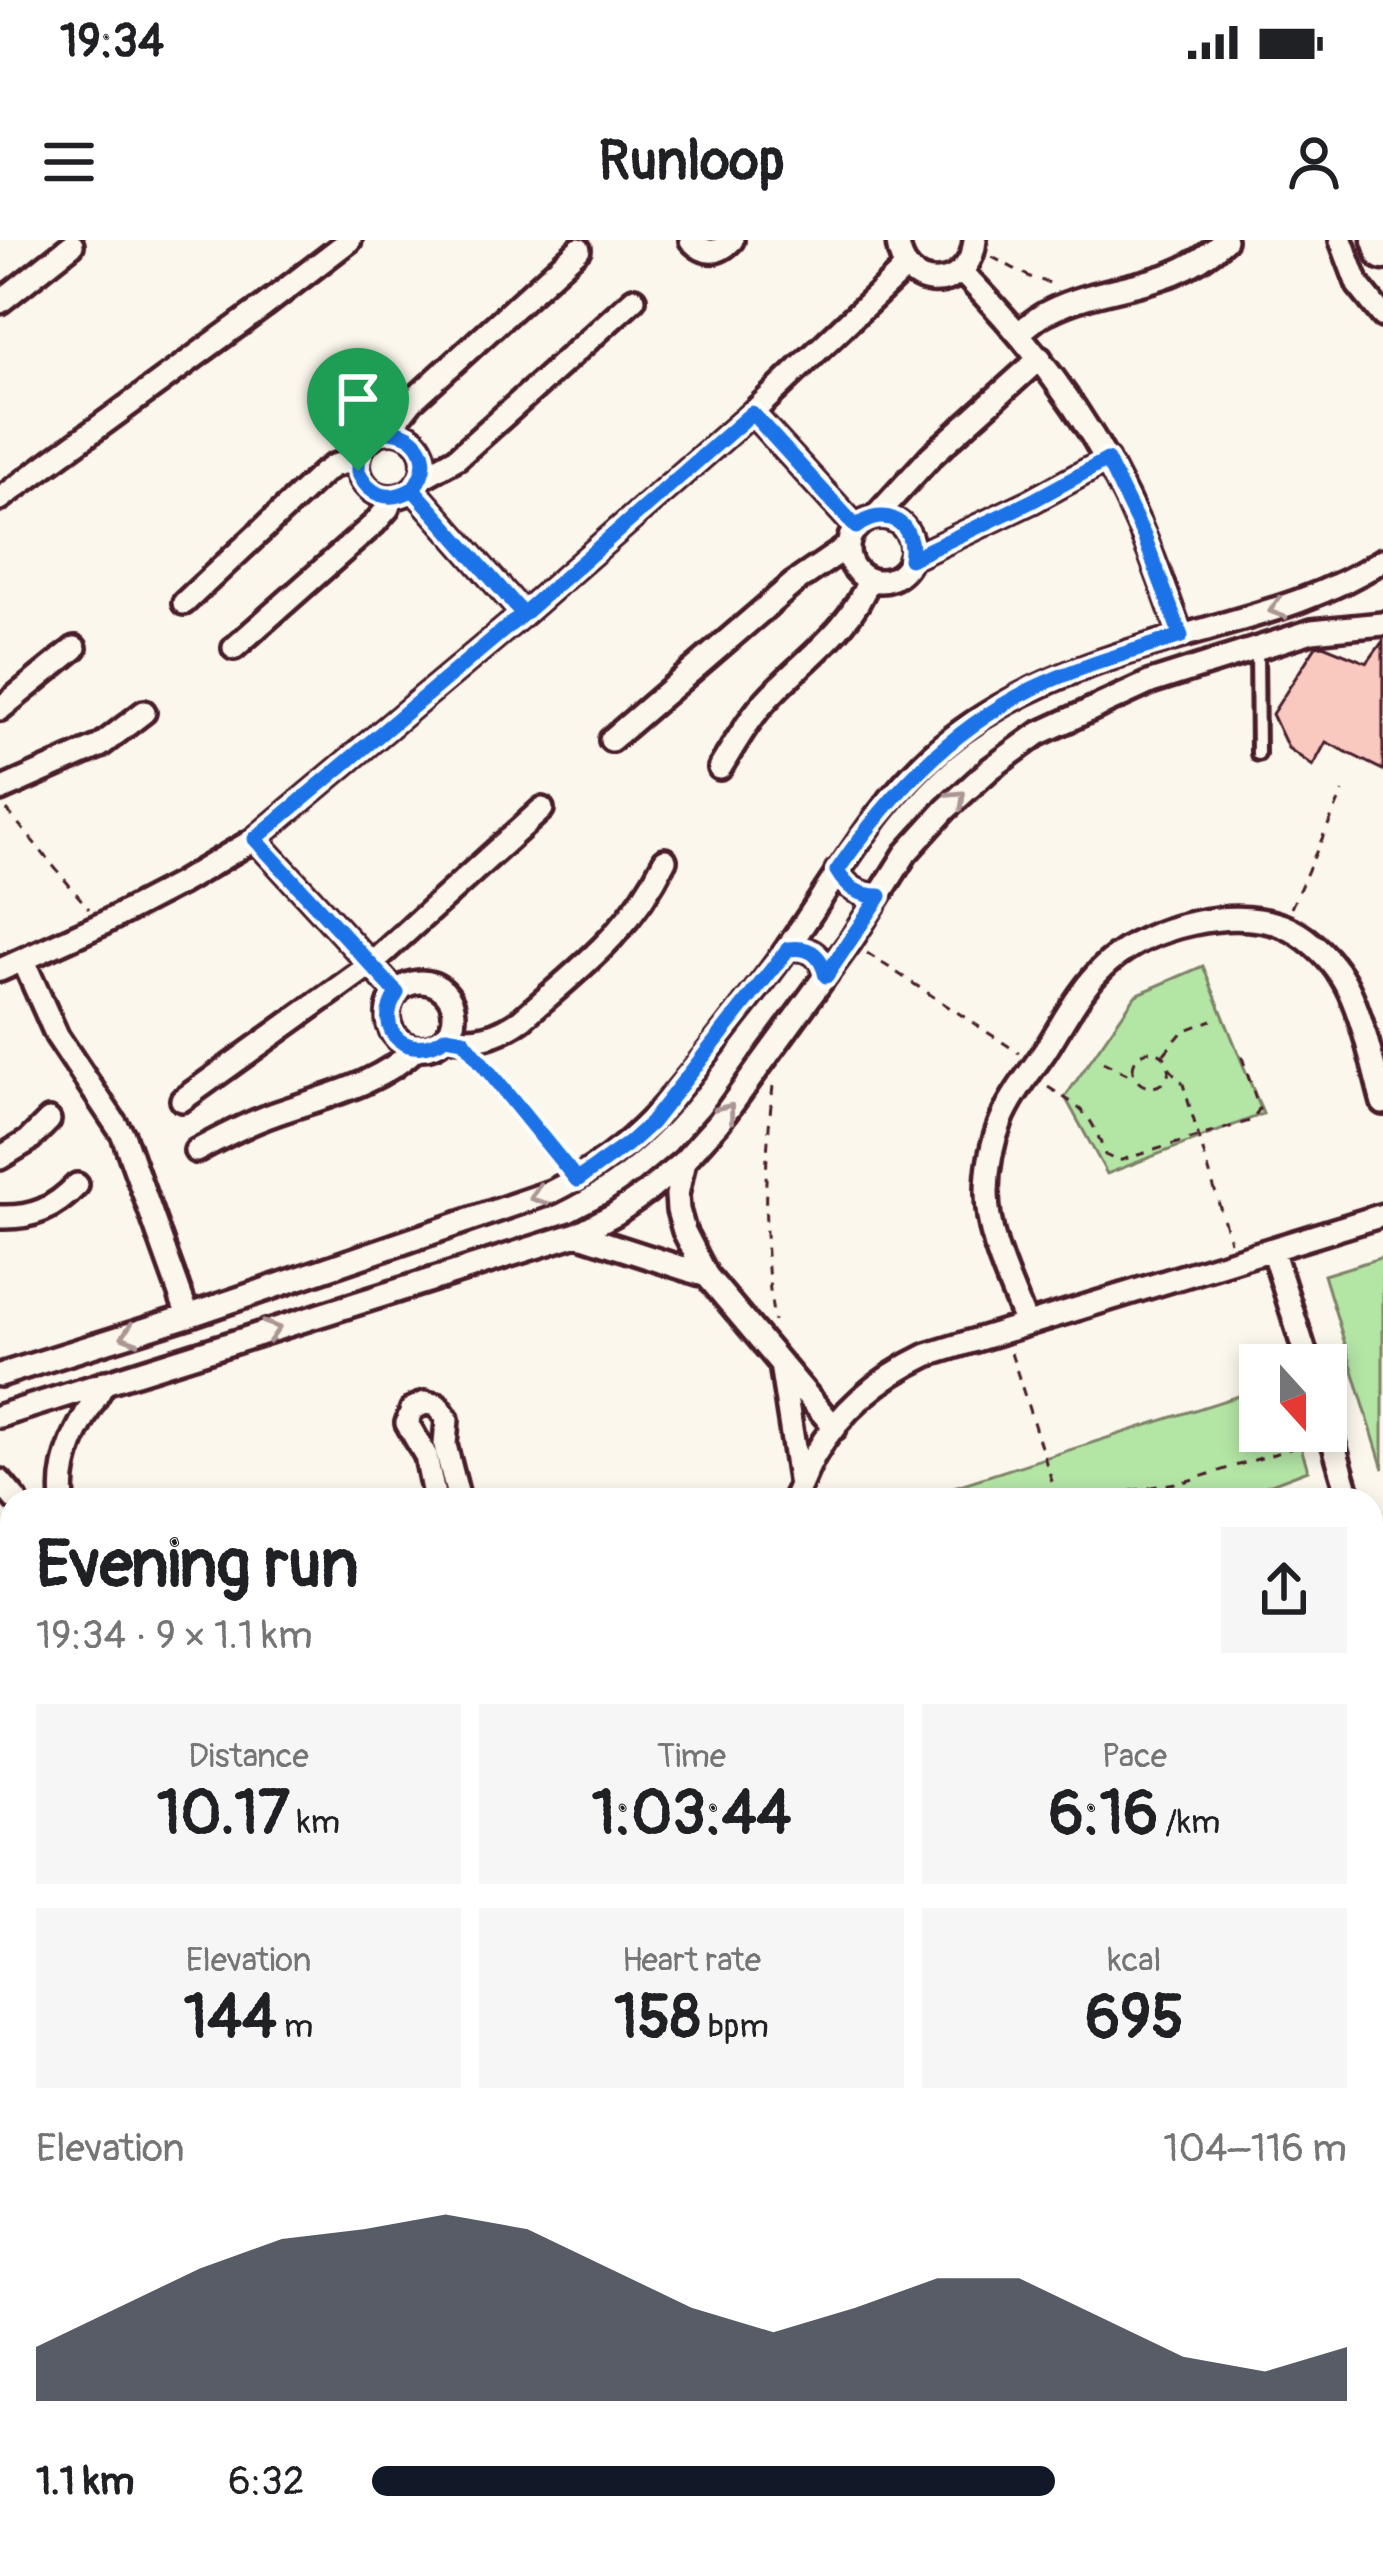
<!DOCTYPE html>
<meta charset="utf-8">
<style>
:root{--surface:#fff;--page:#f6f6f6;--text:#202124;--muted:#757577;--accent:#111827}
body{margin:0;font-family:Pangolin,sans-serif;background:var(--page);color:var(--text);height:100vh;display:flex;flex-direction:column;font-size:45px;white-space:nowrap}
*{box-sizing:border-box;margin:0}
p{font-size:39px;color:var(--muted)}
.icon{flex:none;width:66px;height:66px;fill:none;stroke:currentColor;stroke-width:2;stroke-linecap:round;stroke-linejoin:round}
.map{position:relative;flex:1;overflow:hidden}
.panel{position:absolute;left:0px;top:1248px;width:1383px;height:1065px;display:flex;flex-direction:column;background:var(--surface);border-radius:36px 36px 0 0;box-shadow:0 6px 18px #0003}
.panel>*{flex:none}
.needle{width:78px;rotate:159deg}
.tools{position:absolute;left:1239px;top:1104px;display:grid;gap:24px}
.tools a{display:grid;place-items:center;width:108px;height:108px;border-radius:0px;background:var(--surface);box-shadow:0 6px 18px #0003;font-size:60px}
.pin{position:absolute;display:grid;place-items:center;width:102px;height:102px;color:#fff;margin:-123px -51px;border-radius:50% 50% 50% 0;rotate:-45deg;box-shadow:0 0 12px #0007}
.pin .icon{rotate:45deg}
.round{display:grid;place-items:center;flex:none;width:126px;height:126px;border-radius:0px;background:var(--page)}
.overview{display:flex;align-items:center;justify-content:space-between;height:204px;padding:0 36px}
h1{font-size:66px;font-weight:800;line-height:90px}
.metrics{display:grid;grid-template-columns:repeat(3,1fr);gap:18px;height:204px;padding:12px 36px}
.metrics div{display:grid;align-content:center;border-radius:0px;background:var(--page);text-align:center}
.metrics b{font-size:60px;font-weight:800}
.metrics small{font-size:33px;font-weight:400}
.metrics p{font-size:33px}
.chart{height:336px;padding:24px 36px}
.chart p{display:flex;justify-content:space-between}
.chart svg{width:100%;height:216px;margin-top:12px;fill:var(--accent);opacity:.7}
ul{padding:0 36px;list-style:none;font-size:39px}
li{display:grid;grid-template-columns:192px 144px 1fr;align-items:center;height:90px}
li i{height:30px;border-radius:15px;background:var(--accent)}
.status{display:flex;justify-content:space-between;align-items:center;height:84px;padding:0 60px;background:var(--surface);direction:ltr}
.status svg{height:33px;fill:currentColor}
header{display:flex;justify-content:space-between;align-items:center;height:156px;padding:0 36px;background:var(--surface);font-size:54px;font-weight:800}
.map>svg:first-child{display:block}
.green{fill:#b3e5a5;stroke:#7e8268;stroke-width:3}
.building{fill:#f9c9c0;stroke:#4a1f2b;stroke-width:3}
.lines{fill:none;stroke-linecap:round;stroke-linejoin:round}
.lane-casing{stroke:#4a1f2b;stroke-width:20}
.street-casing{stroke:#4a1f2b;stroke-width:30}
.secondary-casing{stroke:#4a1f2b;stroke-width:39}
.path{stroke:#4a1f2b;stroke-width:3;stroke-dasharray:9 9;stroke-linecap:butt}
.lane{stroke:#fbf7ec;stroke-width:10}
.street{stroke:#fbf7ec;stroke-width:21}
.secondary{stroke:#fbf7ec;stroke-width:30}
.oneway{stroke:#ab9695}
.route-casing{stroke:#fff;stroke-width:24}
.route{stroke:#1a73e8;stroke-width:15}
</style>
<div class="status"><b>19:34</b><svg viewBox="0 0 49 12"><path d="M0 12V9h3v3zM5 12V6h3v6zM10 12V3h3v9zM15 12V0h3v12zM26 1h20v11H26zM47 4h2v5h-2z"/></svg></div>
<header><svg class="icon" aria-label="menu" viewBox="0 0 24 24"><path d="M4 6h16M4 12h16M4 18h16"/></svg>Runloop<svg class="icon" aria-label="person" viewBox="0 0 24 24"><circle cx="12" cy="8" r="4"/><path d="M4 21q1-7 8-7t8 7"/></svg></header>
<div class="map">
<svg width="1383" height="2312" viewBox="0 0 1383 2312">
<rect width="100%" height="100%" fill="#fbf7ec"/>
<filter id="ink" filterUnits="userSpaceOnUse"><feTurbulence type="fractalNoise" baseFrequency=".00833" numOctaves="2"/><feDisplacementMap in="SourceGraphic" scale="24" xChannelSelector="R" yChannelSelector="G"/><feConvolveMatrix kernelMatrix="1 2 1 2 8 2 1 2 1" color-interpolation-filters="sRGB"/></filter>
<g filter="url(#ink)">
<path class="green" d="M1203,726L1263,874L1107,934L1065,857L1136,755Z
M1383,1017V1229L1324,1035Z
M1260,1149V1191H1296L1308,1230L1229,1260H931L935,1253Z
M1383,1482V1657L1371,1661V1485Z"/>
<path class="building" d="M1383,401V530L1326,502L1313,526L1288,508L1272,474L1316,406L1323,405L1367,423Z"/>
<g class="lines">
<g class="lane-casing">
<path id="lane" d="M1257,410L1258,514
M0,1346L12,1355
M1371,1938L1383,1935"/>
</g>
<g class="street-casing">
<path id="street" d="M691,0C705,15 718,15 732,0
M898,0C900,55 970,55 975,0
M1341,0L1358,45L1383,76
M962,32C1028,100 1085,172 1126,257C1148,302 1164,349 1181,396
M0,62L72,5
M1019,93C1029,85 1038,76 1050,71C1110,41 1171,52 1225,0
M752,173L856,287
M389,190L412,161L579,9
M358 224a33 33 0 1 1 66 0a33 33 0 1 1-66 0Z
M421,238L457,218L634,59
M413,249L523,374
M0,259L264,66L350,0
M875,277L931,216L1040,118
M848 309a32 32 0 1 1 64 0a32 32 0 1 1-64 0Z
M910,319L1032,261L1107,220
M184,363L323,233L333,226L358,219
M234,408L374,284L388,268L392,257
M0,469L75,408
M611,500L794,343L848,306
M720,528C733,507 745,485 761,466C796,424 851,392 869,339
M0,550L100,506L144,472
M255,599L397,753
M837,631C847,648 859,655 879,656
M788,709C809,706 821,714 826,735
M23,720L57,796L123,895L188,1076
M0,730L102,684L179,644L255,599L523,374L752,173L906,27
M388 775a33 33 0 1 1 66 0a33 33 0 1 1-66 0Z
M446,797C476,803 498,796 522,779C581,727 629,693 665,620
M182,860L370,725L542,569
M196,911C218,899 240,887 264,878C318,857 373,849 417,808
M0,918L28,901L49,880
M684,921L677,955L678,970L684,991L707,1036L835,1188
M0,977C33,978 54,969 77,945
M577,994L707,1036
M1272,1009L1309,1125
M1026,1084C1010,1042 987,999 987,953C987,929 992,903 1001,881C1011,856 1030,833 1045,811C1064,781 1082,745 1109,722C1151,686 1230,667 1283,686C1304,694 1326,714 1339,733C1360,762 1373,827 1383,863
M781,1124L800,1246
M0,1135L188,1076L551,952C632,913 668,863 722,794C744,765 768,737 788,707C837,638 876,562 942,506C1012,448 1103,418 1189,394C1256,375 1323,359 1383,320
M0,1176L577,994L615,974L647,952L684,921L719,882L850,702L906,613L946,569L990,529L1038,494L1151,442L1312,391L1383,384
M1326,1178L1350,1260
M0,1241L16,1260
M63,1260C58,1215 83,1179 105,1142
M435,1260L426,1216L407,1183L412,1169L425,1163L437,1165L447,1179L445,1205L459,1260
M793,1260C801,1246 806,1230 814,1216C841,1169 879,1138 927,1115L1383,975
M1371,1340L1383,1336
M1371,1698L1383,1694
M0,1853H12
M1371,1955L1383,1947
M1371,1989L1383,1981
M1371,2050L1383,2039
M0,2180L12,2176
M99,2301L102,2312
M353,2301L356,2312
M394,2301L398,2312
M780,2301L781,2312
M429,2312L465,2301
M676,2312L677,2301
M1081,2312L1088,2301
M1114,2312L1122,2301
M1177,2312L1185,2301"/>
</g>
<g class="secondary-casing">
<path id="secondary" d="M1378,0L1383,14"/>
</g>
<path class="path" d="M992,17L1032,38L1054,44
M7,570L89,669
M1291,668L1343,552
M867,713L1019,813
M1133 829a18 18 0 1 1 36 0a18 18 0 1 1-36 0Z
M1164,814L1183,791L1212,780
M479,820L565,924
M1103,822L1133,837
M1169,828L1183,844L1230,1001
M773,846C764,925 762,1003 774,1081
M1048,847C1085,871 1091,873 1105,915L1118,921L1253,880L1259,869L1240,811
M1011,1113L1058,1260
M1078,1260L1187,1241L1309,1203
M1371,1485L1383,1482
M1371,1574L1374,1588L1371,1597
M0,1622L12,1618
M0,2015L12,2012
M1371,2230L1383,2215
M1371,2255L1383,2263
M1371,2293L1383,2277
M1289,2301L1304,2312
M1357,2312L1365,2301"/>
<use href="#lane" class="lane"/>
<use href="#street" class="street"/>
<use href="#secondary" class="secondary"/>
</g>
<defs><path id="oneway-chevron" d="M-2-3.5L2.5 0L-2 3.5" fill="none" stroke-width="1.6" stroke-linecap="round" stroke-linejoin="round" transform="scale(3)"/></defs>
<g class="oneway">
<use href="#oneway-chevron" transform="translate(1277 369) rotate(163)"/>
<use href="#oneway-chevron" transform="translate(958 558) rotate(-43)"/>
<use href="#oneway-chevron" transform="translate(727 871) rotate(-52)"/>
<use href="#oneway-chevron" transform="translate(538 956) rotate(160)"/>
<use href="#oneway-chevron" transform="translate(272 1090) rotate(-17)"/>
<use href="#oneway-chevron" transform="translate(129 1095) rotate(163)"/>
</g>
</g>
<g class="lines" filter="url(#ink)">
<g class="route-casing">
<path id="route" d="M358,231C368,256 390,263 413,249L523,374L255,599L397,753C371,792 410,823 446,797L463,800L577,940L628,904L651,883L788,709C809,706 821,714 826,736L880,656C859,656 847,648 837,631C890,554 947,492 1032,449C1079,426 1131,412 1181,396L1144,296L1107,220L1032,261L910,319C917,283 885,264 856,287L752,173L523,374L413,249C456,193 356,162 358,231"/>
</g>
<use href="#route" class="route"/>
</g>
</svg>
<div class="tools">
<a><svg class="needle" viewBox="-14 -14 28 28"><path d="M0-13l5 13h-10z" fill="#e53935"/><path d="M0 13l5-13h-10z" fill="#757577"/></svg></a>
</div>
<div class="pin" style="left:358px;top:231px;background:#1e9e55"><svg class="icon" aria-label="arrive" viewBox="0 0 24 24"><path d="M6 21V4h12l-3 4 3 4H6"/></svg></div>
<section class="panel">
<div class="overview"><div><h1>Evening run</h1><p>19:34 · 9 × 1.1 km</p></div><a class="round"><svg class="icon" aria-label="share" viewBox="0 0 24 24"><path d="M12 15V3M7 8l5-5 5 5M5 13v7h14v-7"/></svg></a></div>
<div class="metrics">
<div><p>Distance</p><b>10.17<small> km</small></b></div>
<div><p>Time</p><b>1:03:44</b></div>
<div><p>Pace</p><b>6:16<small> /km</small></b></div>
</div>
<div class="metrics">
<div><p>Elevation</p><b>144<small> m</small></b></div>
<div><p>Heart rate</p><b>158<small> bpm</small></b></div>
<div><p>kcal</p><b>695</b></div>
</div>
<div class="chart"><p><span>Elevation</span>104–116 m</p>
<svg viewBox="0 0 160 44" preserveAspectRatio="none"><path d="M0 44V33L10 25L20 17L30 11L40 9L50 6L60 9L70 17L80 25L90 30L100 25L110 19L120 19L130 27L140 35L150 38L160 33V44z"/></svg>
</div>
<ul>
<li><b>1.1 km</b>6:32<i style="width:70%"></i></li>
</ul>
</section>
</div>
